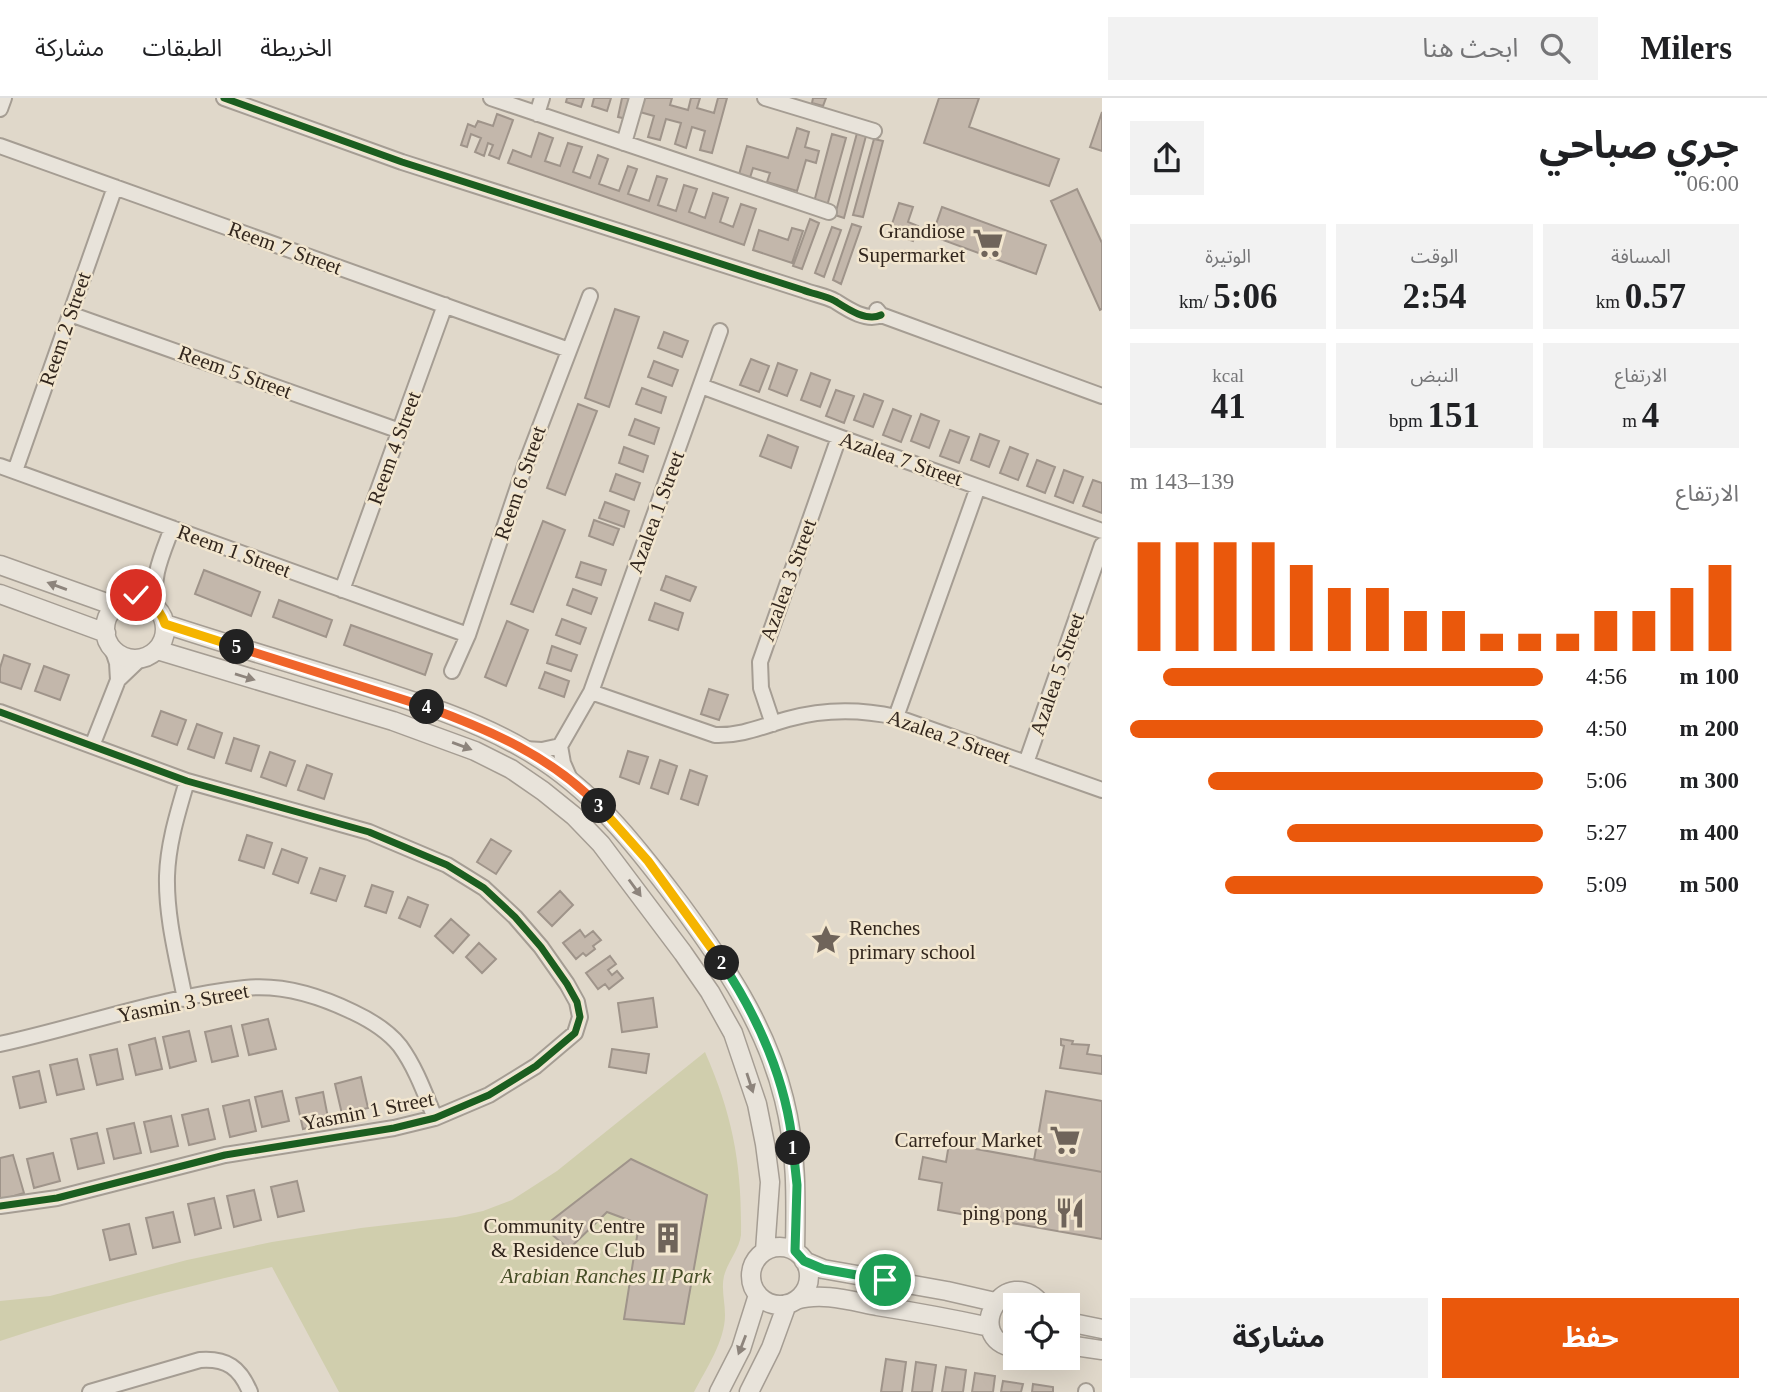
<!DOCTYPE html>
<html lang="ar">
<meta charset="utf-8">
<style>
:root{--surface:#fff;--page:#f2f2f2;--text:#202124;--muted:#757577;--line:#e0e0e0;--accent:#ea580c}
body{margin:0;font-family:"Times New Roman","Noto Sans Arabic",serif;background:var(--page);color:var(--text);direction:rtl;height:100vh;display:flex;flex-direction:column;font-size:26px;white-space:nowrap}
*{box-sizing:border-box;margin:0}
p{font-size:23px;color:var(--muted)}
.icon{flex:none;width:38px;height:38px;fill:none;stroke:currentColor;stroke-width:2;stroke-linecap:round;stroke-linejoin:round}
.map{position:relative;flex:1;overflow:hidden;direction:ltr}
.side{display:flex;flex-direction:column;background:var(--surface);width:665px}
.side>*{flex:none}
.buttons{position:absolute;left:1003px;top:1195px;display:grid;gap:14px}
.buttons a{display:grid;place-items:center;width:77px;height:77px;border-radius:0px;background:var(--surface);box-shadow:0 7px 28px #0002;font-size:35px}
.pin{position:absolute;display:grid;place-items:center;width:60px;height:60px;color:#fff;margin:-30px;border:4px solid #fff;border-radius:50%;box-shadow:0 2px 7px #0007}
.km{position:absolute;width:35px;height:35px;margin:-18px;border-radius:50%;background:#222;color:#fff;font-size:19px;line-height:35px;text-align:center}
.round{display:grid;place-items:center;flex:none;width:74px;height:74px;border-radius:0px;background:var(--page)}
.headline{display:flex;align-items:center;justify-content:space-between;height:119px;padding:0 28px}
h1{font-size:38px;font-weight:700;line-height:52px}
.figures{display:grid;grid-template-columns:repeat(3,1fr);gap:10px;height:119px;padding:7px 28px}
.figures div{display:grid;align-content:center;border-radius:0px;background:var(--page);text-align:center}
.figures b{font-size:35px;font-weight:700}
.figures small{font-size:19px;font-weight:400}
.figures p{font-size:19px}
.chart{height:196px;padding:14px 28px}
.chart p{display:flex;justify-content:space-between}
.chart svg{width:100%;height:126px;margin-top:7px;stroke:var(--accent);stroke-width:6}
.primary-button{display:flex;gap:14px;margin-top:auto;padding:14px 28px}
.primary-button a{flex:1;height:80px;border-radius:0px;background:var(--accent);color:#fff;font-size:28px;font-weight:700;line-height:80px;text-align:center}
.primary-button a+a{background:var(--page);color:var(--text)}
ul{padding:0 28px;list-style:none;font-size:23px}
li{display:grid;grid-template-columns:112px 84px 1fr;align-items:center;height:52px}
li i{height:18px;border-radius:9px;background:var(--accent)}
header{display:flex;align-items:center;gap:42px;box-sizing:border-box;height:98px;padding:0 35px;background:var(--surface);border-bottom:2px solid var(--line)}
header strong{font-size:33px}
nav{display:flex;gap:38px;margin-inline-start:auto;font-size:24px}
.search{width:490px;height:63px;background:var(--page);display:flex;align-items:center;gap:18px;box-sizing:border-box;padding:0 24px;border-radius:0px;color:var(--muted);font-size:26px}
main{display:flex;flex:1;min-height:0}
.map>svg:first-child{display:block}
.green{fill:#d0cead}
.building{fill:#c3b7ab;stroke:#9f948a;stroke-width:2}
.lines{fill:none;stroke-linecap:round;stroke-linejoin:round}
.minor-casing{stroke:#a59d93;stroke-width:18}
.tertiary-casing{stroke:#a59d93;stroke-width:21}
.minor{stroke:#e8e3da;stroke-width:14}
.tertiary{stroke:#e8e3da;stroke-width:18}
.cycleway-casing{stroke:#f2e6cf;stroke-width:11}
.cycleway{stroke:#1b5e20;stroke-width:7}
.oneway{fill:#8d847c}
.split-1-casing{stroke:#fff;stroke-width:14}
.split-2-casing{stroke:#fff;stroke-width:14}
.split-3-casing{stroke:#fff;stroke-width:14}
.split-4-casing{stroke:#fff;stroke-width:14}
.split-5-casing{stroke:#fff;stroke-width:14}
.split-6-casing{stroke:#fff;stroke-width:14}
.split-1{stroke:#22a559;stroke-width:9}
.split-2{stroke:#22a559;stroke-width:9}
.split-3{stroke:#f5b400;stroke-width:9}
.split-4{stroke:#f0652b;stroke-width:9}
.split-5{stroke:#f0652b;stroke-width:9}
.split-6{stroke:#f5b400;stroke-width:9}
.labels{text-anchor:middle;dominant-baseline:central;stroke-width:5;stroke-linejoin:round;paint-order:stroke}
.poi-label{font-size:21px;fill:#32261d;stroke:#f2e6cf;text-anchor:end}
.street-label{font-size:21px;fill:#32261d;stroke:#f2e6cf}
.park-label{font-size:21px;font-style:italic;fill:#454d25;stroke:#f2e6cf}
</style>
<header>
<strong>Milers</strong>
<div class="search"><svg class="icon" aria-label="search" viewBox="0 0 24 24"><circle cx="10" cy="10" r="6"/><path d="M15 15l6 6"/></svg>ابحث هنا</div>
<nav><a>الخريطة</a><a>الطبقات</a><a>مشاركة</a></nav>
</header>
<main>
<section class="side">
<div class="headline"><div><h1>جري صباحي</h1><p>06:00</p></div><a class="round"><svg class="icon" aria-label="share" viewBox="0 0 24 24"><path d="M12 15V3M7 8l5-5 5 5M5 13v7h14v-7"/></svg></a></div>
<div class="figures">
<div><p>المسافة</p><b>0.57<small> km</small></b></div>
<div><p>الوقت</p><b>2:54</b></div>
<div><p>الوتيرة</p><b>5:06<small> /km</small></b></div>
</div>
<div class="figures">
<div><p>الارتفاع</p><b>4<small> m</small></b></div>
<div><p>النبض</p><b>151<small> bpm</small></b></div>
<div><p>kcal</p><b>41</b></div>
</div>
<div class="chart"><p><span>الارتفاع</span>139–143 m</p>
<svg viewBox="0 0 160 44" preserveAspectRatio="none"><path d="M5 44V6M15 44V6M25 44V6M35 44V6M45 44V14M55 44V22M65 44V22M75 44V30M85 44V30M95 44V38M105 44V38M115 44V38M125 44V30M135 44V30M145 44V22M155 44V14"/></svg>
</div>
<ul>
<li><b>100 m</b>4:56<i style="width:92%"></i></li>
<li><b>200 m</b>4:50<i style="width:100%"></i></li>
<li><b>300 m</b>5:06<i style="width:81%"></i></li>
<li><b>400 m</b>5:27<i style="width:62%"></i></li>
<li><b>500 m</b>5:09<i style="width:77%"></i></li>
</ul>
<div class="primary-button"><a>حفظ</a><a>مشاركة</a></div>
</section>
<div class="map">
<svg width="1102" height="1294" viewBox="0 0 1102 1294">
<rect width="100%" height="100%" fill="#e0d8ca"/>
<path class="green" d="M705,954C733,1018 742,1067 741,1137C739,1152 728,1163 724,1178C721,1191 725,1203 725,1217C725,1243 706,1271 694,1294H339L272,1169C180,1190 90,1213 0,1243V1203L50,1198L187,1162L272,1144L361,1130L456,1119L483,1113L512,1102L557,1073Z"/>
<path class="building" d="M567,0H584L581,9L566,4Z
M594,0H611L607,13L592,8Z
M622,0H633L627,21L618,19Z
M644,0H672L670,7L688,12L691,0H700L697,10L714,15L718,0H727L712,55L700,52L705,33L692,29L686,50L675,46L681,25L666,21L660,42L648,39L654,18L640,14Z
M813,0H826L823,8L812,5Z
M939,0H979L969,29L1059,61L1049,88L924,45Z
M1102,14V53L1090,49Z
M497,16L513,22L499,61L489,57L493,47L488,45L484,58L475,54L481,40L471,36L467,49L461,47L468,26L475,29L478,23L493,28Z
M797,30L809,34L805,49L819,53L816,65L806,62L797,93L767,84L770,75L753,70L749,83L738,80L747,48L788,60Z
M539,35L553,40L545,63L560,68L568,45L582,49L573,74L590,80L598,57L608,61L599,86L619,93L628,68L637,71L628,96L649,103L657,78L667,81L658,107L676,113L684,87L697,91L689,114L705,120L713,95L728,100L720,124L733,129L741,106L756,111L744,147L508,65L513,52L531,59Z
M857,35L866,38L844,120L835,117Z
M832,36L846,40L827,108L814,104Z
M874,41L883,43L863,119L853,117Z
M1077,91L1102,145V211L1100,212L1051,103Z
M899,105L913,109L908,124L918,128L913,143L889,135Z
M942,109L1046,147L1036,176L932,138Z
M810,121L819,125L802,171L793,168Z
M852,126L861,129L841,186L833,182Z
M832,129L841,132L824,179L815,175Z
M792,130L803,133L792,165L753,152L759,132L788,142Z
M615,211L639,219L609,309L585,300Z
M664,234L688,243L682,259L658,250Z
M751,261L769,268L759,294L740,287Z
M654,263L678,272L672,288L648,279Z
M778,265L797,272L787,298L769,291Z
M811,275L830,282L820,309L801,302Z
M642,290L666,299L661,315L636,306Z
M836,292L854,298L844,325L826,318Z
M864,296L883,303L873,329L854,322Z
M578,306L597,313L565,397L547,390Z
M893,311L911,318L901,344L883,337Z
M921,316L939,323L929,350L911,343Z
M635,321L659,330L654,346L629,337Z
M950,332L969,339L959,365L940,358Z
M980,336L999,343L989,369L971,362Z
M768,337L798,349L791,370L760,358Z
M624,349L648,358L643,374L619,365Z
M1010,349L1028,356L1018,382L1000,375Z
M1037,362L1055,369L1045,395L1027,388Z
M1064,372L1083,379L1073,405L1055,398Z
M616,376L640,385L634,402L610,393Z
M1093,382L1102,385V415L1083,408Z
M605,404L629,413L624,429L599,420Z
M594,422L619,431L613,447L589,438Z
M543,423L565,432L533,514L511,506Z
M581,464L606,472L601,487L576,479Z
M204,472L260,494L251,518L195,496Z
M666,478L696,489L690,503L661,492Z
M573,491L597,500L591,516L567,507Z
M279,502L332,522L326,539L273,519Z
M655,505L683,515L678,532L649,522Z
M562,521L586,530L580,546L556,537Z
M507,523L528,532L506,588L485,579Z
M351,527L432,556L425,577L344,547Z
M552,548L577,557L571,573L547,565Z
M4,557L30,566L21,591L0,584V570Z
M44,568L69,577L60,602L35,593Z
M545,574L569,583L564,599L539,590Z
M709,591L728,597L719,622L701,616Z
M161,613L186,622L177,647L152,638Z
M197,626L222,635L214,660L188,651Z
M234,640L259,648L251,673L226,665Z
M628,653L648,659L639,686L620,679Z
M270,654L295,663L286,688L261,679Z
M660,662L677,668L668,696L651,690Z
M307,667L332,676L324,701L298,692Z
M690,672L707,678L698,707L681,701Z
M247,737L272,745L264,770L239,762Z
M491,741L511,753L496,776L477,764Z
M282,751L307,760L298,785L273,776Z
M320,770L345,778L336,803L311,795Z
M372,787L393,794L386,815L365,808Z
M560,793L573,807L552,828L538,814Z
M408,799L428,807L420,829L399,820Z
M451,821L469,837L453,855L435,838Z
M580,832L585,839L593,833L601,842L593,848L595,851L586,858L583,855L576,861L563,845Z
M479,845L496,861L482,875L466,859Z
M610,858L616,866L608,872L612,877L617,873L623,880L609,891L605,886L598,891L586,875Z
M653,900L657,929L622,934L618,905Z
M268,921L276,951L249,957L242,927Z
M231,928L238,958L212,964L205,934Z
M189,933L196,963L170,970L163,939Z
M155,940L162,971L136,977L129,947Z
M1061,941L1073,943L1072,946L1089,947L1087,956L1102,958V976L1060,970L1064,948L1061,947Z
M117,951L123,981L97,987L90,957Z
M612,951L649,956L646,975L609,969Z
M77,961L84,991L57,997L50,967Z
M39,973L46,1004L20,1010L13,979Z
M361,979L368,1010L342,1016L335,986Z
M282,993L289,1023L262,1029L255,999Z
M1046,993L1102,1003V1074L1034,1062Z
M323,994L329,1025L303,1031L296,1000Z
M249,1002L256,1033L230,1039L223,1008Z
M208,1011L215,1041L189,1047L182,1017Z
M171,1018L178,1048L151,1054L144,1024Z
M134,1025L141,1055L114,1061L107,1031Z
M97,1035L104,1065L78,1071L71,1041Z
M949,1046L1102,1074V1141L938,1112L942,1085L919,1081L923,1059L946,1064Z
M53,1055L60,1083L34,1090L27,1061Z
M13,1057L24,1095L0,1102V1060Z
M631,1061L707,1097L684,1226L624,1221L639,1126L607,1114L569,1151L543,1129Z
M297,1083L304,1113L278,1119L271,1089Z
M254,1092L261,1122L234,1129L227,1098Z
M214,1100L221,1130L195,1137L188,1106Z
M173,1114L180,1144L153,1150L146,1120Z
M129,1126L136,1156L110,1162L103,1132Z
M886,1261L906,1264L902,1294H881Z
M916,1264L936,1267L932,1294H912Z
M946,1269L966,1272L963,1294H942Z
M975,1275L995,1278L993,1294H972Z
M1003,1283L1023,1286L1021,1294H1001Z
M1033,1286L1053,1289V1294H1032Z"/>
<g class="lines">
<g class="minor-casing">
<path id="minor" d="M224,0L402,64L803,192C813,196 826,198 835,203C846,210 866,224 881,217
M491,0L829,114
M765,0L874,33
M0,11L4,0
M537,16L542,0
M624,45L637,0
M0,48L569,252
M877,212L881,217L1102,298
M70,216L400,333
M701,288L839,339L1102,433
M0,368L468,537
M15,373L115,89
M342,492L445,207
M129,501L143,491L155,477
M157,510C150,481 162,457 172,430
M112,550L117,565L118,582
M452,573L468,537L525,368L590,198
M591,594L715,637C742,638 763,628 788,621C824,611 860,611 896,619L1102,692
M0,614L187,683L369,734L447,767L484,790L515,819L541,849L567,886L577,904L580,919L575,935L536,968L489,997L435,1020L394,1030L225,1057L57,1100L0,1108
M896,619L978,389
M773,626L761,590L760,564L839,339
M92,648L118,582L141,560
M524,651L542,652L560,648
M1026,665L1102,447
M570,681L563,665L560,648L591,594L720,233
M185,901C177,860 166,819 167,778C168,745 178,714 187,683
M0,946C79,929 165,898 245,890C282,886 320,898 353,914C370,922 388,933 400,948C416,970 425,996 435,1020
M90,1294L200,1262C227,1260 240,1270 250,1294
M1086,1294V1293"/>
</g>
<g class="tertiary-casing">
<path id="tertiary" d="M0,467L115,508
M0,496L106,535
M105 531a30 30 0 1 1 60 0a30 30 0 1 1-60 0Z
M165,526C227,546 289,565 352,584C410,602 471,620 524,651C590,688 635,746 680,806C724,866 766,927 784,1001C797,1052 796,1101 795,1153
M157,552L393,623L475,653L511,671L543,693L574,718L601,746L683,855L710,894L733,935L757,1006L765,1046L770,1084L765,1153
M751 1178a29 29 0 1 1 58 0a29 29 0 1 1-58 0Z
M804,1163L823,1171L947,1193L995,1204
M796,1202C822,1194 851,1203 877,1208C915,1214 953,1221 990,1229
M1068,1224L1102,1231
M1068,1247L1102,1252
M1015,1250C960,1241 1006,1160 1043,1208
M719,1294L741,1251L758,1197
M749,1294L771,1250L787,1206"/>
</g>
<use href="#minor" class="minor"/>
<use href="#tertiary" class="tertiary"/>
<g class="cycleway-casing">
<path id="cycleway" d="M224,0L402,64L803,192C813,196 826,198 835,203C846,210 866,224 881,217
M0,614L187,683L369,734L447,767L484,790L515,819L541,849L567,886L577,904L580,919L575,935L536,968L489,997L435,1020L394,1030L225,1057L57,1100L0,1108"/>
</g>
<use href="#cycleway" class="cycleway"/>
</g>
<defs><path id="oneway-solid" d="M-6-.8H1V-3.2L6.5 0L1 3.2V.8H-6Z" transform="scale(1.75)"/></defs>
<g class="oneway">
<use href="#oneway-solid" transform="translate(57 488) rotate(-160)"/>
<use href="#oneway-solid" transform="translate(245 579) rotate(17)"/>
<use href="#oneway-solid" transform="translate(462 648) rotate(20)"/>
<use href="#oneway-solid" transform="translate(635 790) rotate(54)"/>
<use href="#oneway-solid" transform="translate(750 985) rotate(72)"/>
<use href="#oneway-solid" transform="translate(742 1247) rotate(111)"/>
</g>
<g class="lines">
<g class="split-1-casing">
<path id="split-1" d="M793,1050L797,1087L795,1153L804,1163L823,1171L885,1182"/>
</g>
<g class="split-2-casing">
<path id="split-2" d="M722,865C758,919 787,984 793,1050"/>
</g>
<g class="split-3-casing">
<path id="split-3" d="M599,708L648,763L722,865"/>
</g>
<g class="split-4-casing">
<path id="split-4" d="M427,609C490,632 552,659 599,708"/>
</g>
<g class="split-5-casing">
<path id="split-5" d="M237,549L427,609"/>
</g>
<g class="split-6-casing">
<path id="split-6" d="M136,497L128,501C147,500 159,508 165,526L237,549"/>
</g>
<use href="#split-1" class="split-1"/>
<use href="#split-2" class="split-2"/>
<use href="#split-3" class="split-3"/>
<use href="#split-4" class="split-4"/>
<use href="#split-5" class="split-5"/>
<use href="#split-6" class="split-6"/>
</g>
<defs>
<g id="supermarket-bare" transform="scale(2.415)"><path d="M-6-5.5h2.5l.6 2H6L4.5 2H-2.5L-4.4-4H-6ZM-1.5 3.2a1.3 1.3 0 1 0 .1 0ZM3 3.2a1.3 1.3 0 1 0 .1 0Z" fill="#6f645a" stroke="#f2e6cf" stroke-width="2.5" paint-order="stroke"/></g>
<g id="sight-bare" transform="scale(2.415)"><path d="M0-6L1.8-2.2L6-1.7L2.9 1.2L3.7 5.4L0 3.3L-3.7 5.4L-2.9 1.2L-6-1.7L-1.8-2.2Z" fill="#6f645a" stroke="#f2e6cf" stroke-width="2.5" paint-order="stroke"/></g>
<g id="restaurant-bare" transform="scale(2.415)"><path d="M-5-6h1v4h1v-4h1v4h1v-4h1v5L-1.5 .5V6h-2V.5L-5-1ZM5-6V6H3V1.5H1.5Q1.5-4 5-6Z" fill="#6f645a" stroke="#f2e6cf" stroke-width="2.5" paint-order="stroke"/></g>
<g id="building-bare" transform="scale(2.415)"><path d="M-4-6H4V6H1V3H-1V6H-4ZM-2.5-4.3h1.7v1.8h-1.7ZM.8-4.3h1.7v1.8H.8ZM-2.5-1h1.7V.8h-1.7ZM.8-1h1.7V.8H.8Z" fill="#6f645a" stroke="#f2e6cf" stroke-width="2.5" paint-order="stroke"/></g>
</defs>
<g fill-rule="evenodd">
<use href="#supermarket-bare" x="988" y="145"/>
<use href="#sight-bare" x="826" y="842"/>
<use href="#supermarket-bare" x="1065" y="1042"/>
<use href="#restaurant-bare" x="1070" y="1115"/>
<use href="#building-bare" x="668" y="1140"/>
</g>
<g class="labels">
<g class="poi-label">
<text x="965" y="133">Grandiose<tspan x="965" dy="24">Supermarket</tspan></text>
<text x="849" y="830" text-anchor="start">Renches<tspan x="849" dy="24">primary school</tspan></text>
<text x="1042" y="1042">Carrefour Market</text>
<text x="1047" y="1115">ping pong</text>
<text x="645" y="1128">Community Centre<tspan x="645" dy="24">&amp; Residence Club</tspan></text>
</g>
<g class="street-label">
<text transform="translate(285 150) rotate(20)">Reem 7 Street</text>
<text transform="translate(65 231) rotate(-71)">Reem 2 Street</text>
<text transform="translate(235 274) rotate(20)">Reem 5 Street</text>
<text transform="translate(394 350) rotate(-70)">Reem 4 Street</text>
<text transform="translate(901 361) rotate(19)">Azalea 7 Street</text>
<text transform="translate(520 385) rotate(-71)">Reem 6 Street</text>
<text transform="translate(656 414) rotate(-70)">Azalea 1 Street</text>
<text transform="translate(234 453) rotate(20)">Reem 1 Street</text>
<text transform="translate(788 482) rotate(-70)">Azalea 3 Street</text>
<text transform="translate(1057 576) rotate(-71)">Azalea 5 Street</text>
<text transform="translate(949 639) rotate(19)">Azalea 2 Street</text>
<text transform="translate(183 905) rotate(-11)">Yasmin 3 Street</text>
<text transform="translate(368 1013) rotate(-11)">Yasmin 1 Street</text>
</g>
<g class="park-label">
<text x="606" y="1178">Arabian Ranches II Park</text>
</g>
</g>
</svg>
<div class="buttons">
<a><svg class="icon" aria-label="locate" viewBox="0 0 24 24"><circle cx="12" cy="12" r="6"/><path d="M12 2v4M12 18v4M2 12h4M18 12h4"/></svg></a>
</div>
<div class="pin" style="left:885px;top:1182px;background:#1e9e55"><svg class="icon" aria-label="arrive" viewBox="0 0 24 24"><path d="M6 21V4h12l-3 4 3 4H6"/></svg></div>
<div class="pin" style="left:136px;top:497px;background:#d93025"><svg class="icon" aria-label="check" viewBox="0 0 24 24"><path d="M5 12l5 5 9-10"/></svg></div>
<b class="km" style="left:793px;top:1050px">1</b>
<b class="km" style="left:722px;top:865px">2</b>
<b class="km" style="left:599px;top:708px">3</b>
<b class="km" style="left:427px;top:609px">4</b>
<b class="km" style="left:237px;top:549px">5</b>
</div>
</main>
